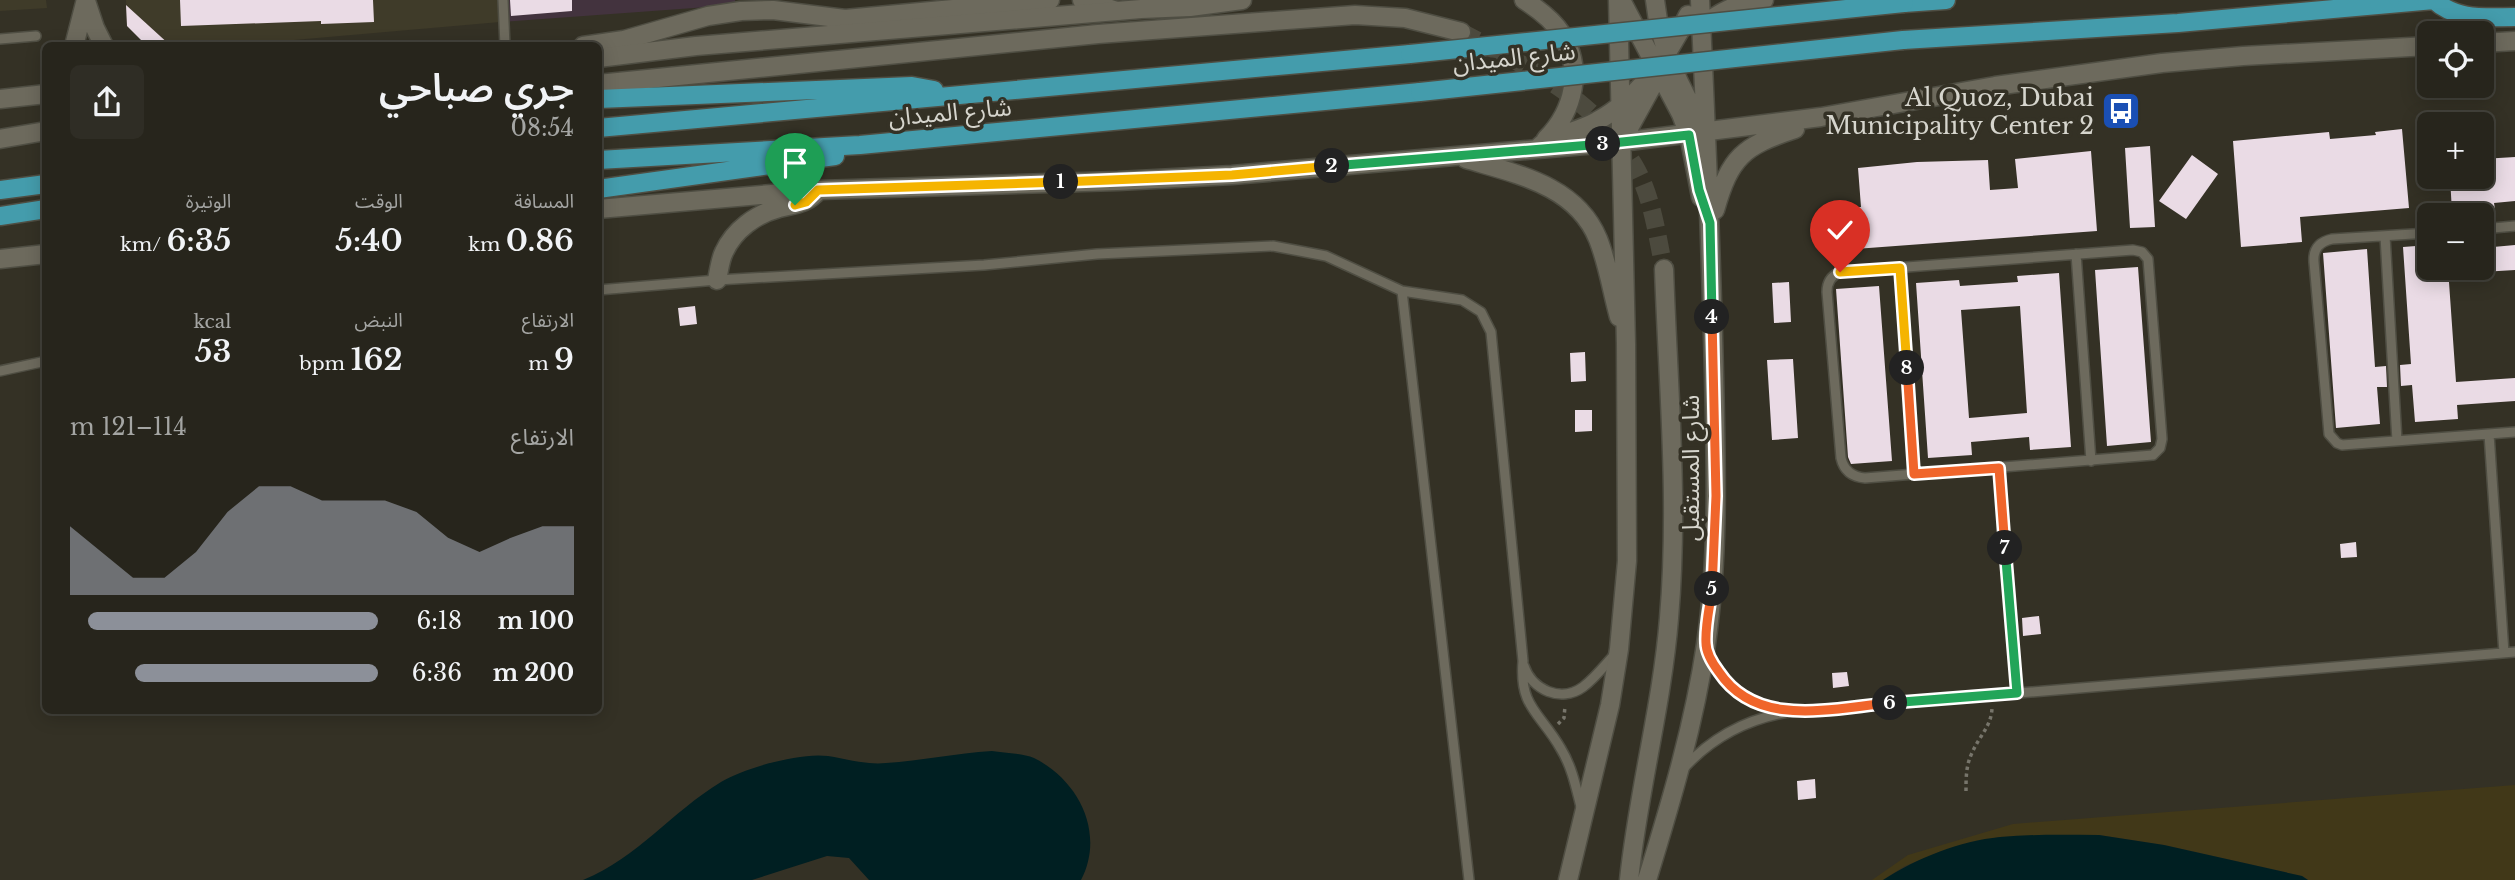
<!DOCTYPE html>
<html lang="ar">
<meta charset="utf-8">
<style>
:root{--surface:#27251c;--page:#2f2d25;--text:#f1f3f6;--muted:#a4a5a3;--line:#43423b;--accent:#8c9099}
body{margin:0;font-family:"Libre Baskerville","Noto Sans Arabic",serif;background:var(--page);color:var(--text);direction:rtl;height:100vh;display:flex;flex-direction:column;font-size:26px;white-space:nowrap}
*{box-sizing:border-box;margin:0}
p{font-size:23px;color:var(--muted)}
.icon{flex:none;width:38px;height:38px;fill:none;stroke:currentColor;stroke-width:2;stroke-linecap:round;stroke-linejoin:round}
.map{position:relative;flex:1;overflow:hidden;direction:ltr}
.side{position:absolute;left:42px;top:42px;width:560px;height:672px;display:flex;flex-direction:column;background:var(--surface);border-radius:10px;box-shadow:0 4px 18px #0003,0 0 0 2px var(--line);direction:rtl}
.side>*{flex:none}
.controls{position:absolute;left:2417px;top:21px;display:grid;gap:14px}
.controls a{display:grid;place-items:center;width:77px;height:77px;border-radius:10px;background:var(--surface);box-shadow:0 4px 18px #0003,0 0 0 2px var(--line);font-size:35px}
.pin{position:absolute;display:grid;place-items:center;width:60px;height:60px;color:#fff;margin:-72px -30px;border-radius:50% 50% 50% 0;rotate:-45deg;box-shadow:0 0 7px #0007}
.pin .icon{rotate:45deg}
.km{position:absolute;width:35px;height:35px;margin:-18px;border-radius:50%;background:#222;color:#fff;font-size:19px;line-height:35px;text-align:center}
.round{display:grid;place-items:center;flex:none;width:74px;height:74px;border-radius:10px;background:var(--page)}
.head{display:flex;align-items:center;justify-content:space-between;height:119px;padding:0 28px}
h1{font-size:38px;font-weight:600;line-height:52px}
.stats{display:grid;grid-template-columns:repeat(3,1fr);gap:10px;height:119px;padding:7px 28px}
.stats div{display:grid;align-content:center}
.stats b{font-size:30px;font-weight:600}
.stats small{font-size:19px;font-weight:400}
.stats p{font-size:19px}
.chart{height:196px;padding:14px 28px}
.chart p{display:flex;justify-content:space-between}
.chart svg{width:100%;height:126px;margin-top:7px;fill:var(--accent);opacity:.7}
ul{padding:0 28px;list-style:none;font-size:23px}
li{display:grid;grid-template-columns:112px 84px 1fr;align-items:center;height:52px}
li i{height:18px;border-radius:9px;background:var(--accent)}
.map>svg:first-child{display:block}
.commercial{fill:#43333e}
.built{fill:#3f3b29}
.sand{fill:#413818}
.water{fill:#001f22}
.building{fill:#eadbe5;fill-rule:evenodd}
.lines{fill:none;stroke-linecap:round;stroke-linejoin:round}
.secondary-tunnel{stroke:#4c4a3e;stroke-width:18;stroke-dasharray:18 9;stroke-linecap:butt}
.lane-casing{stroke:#4f4e43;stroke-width:12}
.street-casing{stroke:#4f4e43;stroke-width:21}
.secondary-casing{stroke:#4f4e43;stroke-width:21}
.primary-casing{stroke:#4f4e43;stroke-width:21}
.path{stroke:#77756b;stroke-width:3.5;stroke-dasharray:3.5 3.5;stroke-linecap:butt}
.lane{stroke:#6d6a5d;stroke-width:9}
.street{stroke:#6d6a5d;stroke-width:18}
.secondary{stroke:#6d6a5d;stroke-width:18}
.primary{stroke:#449cac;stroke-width:18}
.primary-bridge-casing{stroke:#4f4e43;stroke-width:21;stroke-linecap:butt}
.primary-bridge{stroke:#449cac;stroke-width:18}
.split-1-casing{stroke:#fff;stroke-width:14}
.split-2-casing{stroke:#fff;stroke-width:14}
.split-3-casing{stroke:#fff;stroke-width:14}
.split-4-casing{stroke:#fff;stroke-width:14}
.split-5-casing{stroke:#fff;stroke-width:14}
.split-6-casing{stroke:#fff;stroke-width:14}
.split-7-casing{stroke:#fff;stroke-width:14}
.split-8-casing{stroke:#fff;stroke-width:14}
.split-9-casing{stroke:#fff;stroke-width:14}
.split-1{stroke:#f5b400;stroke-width:9}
.split-2{stroke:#f5b400;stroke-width:9}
.split-3{stroke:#22a559;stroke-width:9}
.split-4{stroke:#22a559;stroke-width:9}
.split-5{stroke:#f0652b;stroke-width:9}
.split-6{stroke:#f0652b;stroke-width:9}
.split-7{stroke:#22a559;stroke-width:9}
.split-8{stroke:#f0652b;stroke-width:9}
.split-9{stroke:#f5b400;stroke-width:9}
.labels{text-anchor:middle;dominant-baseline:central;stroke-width:7;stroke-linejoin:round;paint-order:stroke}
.street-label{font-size:24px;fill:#d6d5cd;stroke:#343125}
.poi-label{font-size:24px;fill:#d6d5cd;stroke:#343125;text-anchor:end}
</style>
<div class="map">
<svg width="2515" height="880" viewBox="0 0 2515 880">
<rect width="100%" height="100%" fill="#343125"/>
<path class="commercial" d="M499,0H735V5L500,22Z"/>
<path class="built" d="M0,0H46L47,8L0,11Z
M126,0H499L500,22L236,45H147L127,26Z"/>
<path class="sand" d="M2515,785V880H2308L2302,876L2164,845L2099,835L1999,837L1949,849L1905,866L1883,880H1872L1908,855L2013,824Z"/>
<path class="water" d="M992,751C1004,753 1023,753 1034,758C1080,781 1105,834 1081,880H869L849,858L827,856L752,880H583C639,857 670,813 721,782C745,768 800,752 828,756C847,759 866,765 886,763C921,761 956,753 992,751Z
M2099,835L2164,845L2302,876L2308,880H1883C1917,858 1960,841 2000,837C2033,834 2066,835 2099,835Z"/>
<path class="building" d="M180,0H373L374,22L321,24V21L181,26Z
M510,0H572V11L511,16Z
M126,5L171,46H147L127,26Z
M2402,129L2409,208L2300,217L2302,242L2241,247L2233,141L2329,132L2330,139L2376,135L2375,132Z
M2150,146L2155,227L2130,228L2125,148Z
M2091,151L2097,231L1828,251L1825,210L1861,207L1858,168L1917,162L1988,160L1990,190L2018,188L2015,159Z
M2192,155L2218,174L2186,219L2159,201Z
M2515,157V201L2494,203L2495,209L2452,212L2450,177H2482V159Z
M2429,245V268H2448L2456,382L2515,378V401L2457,405L2458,419L2415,422L2412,385L2401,386L2400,365L2411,364L2403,247Z
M2515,245V270L2482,272V248Z
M2367,249L2375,367L2386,366L2387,387H2377L2380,424L2336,428L2323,253Z
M2138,267L2151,442L2107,446L2095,270Z
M2059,273L2071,447L2030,450L2029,437L1971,442L1972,455L1928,458L1916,283L1959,280L1960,286L2018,282L2017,276ZM2020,306L2027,413L1969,418L1961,310Z
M1789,282L1791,322L1774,323L1772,283Z
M1879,286L1892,461L1851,464L1848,457L1836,289Z
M695,306L697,324L680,326L678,308Z
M1585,352L1586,381L1571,382L1570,353Z
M1793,359L1798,438L1772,440L1767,360Z
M1575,410H1592V431L1575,432Z
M2356,542L2357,557L2341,558L2340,544Z
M2039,616L2041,634L2023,636L2022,618Z
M1847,672L1849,686L1833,688L1832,673Z
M1815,779L1816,798L1798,800L1797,781Z"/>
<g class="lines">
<path class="secondary-tunnel" d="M1461,32C1529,68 1592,96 1634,165C1652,195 1657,235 1664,269"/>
<g class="lane-casing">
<path id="lane" d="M503,0L505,46
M0,39L36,36
M2482,229L2515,226
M2429,233L2332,239C2319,242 2313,249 2314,262L2329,434L2337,443L2342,445L2515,432
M2385,236L2397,441
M2133,250L2142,252L2148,259L2162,439L2160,448L2153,455L1865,478C1852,477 1844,471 1841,458L1827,292C1827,282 1831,276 1840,272Z
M2076,254L2091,461
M1900,268L1914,474
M598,290L717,280L984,265L1097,254L1273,246L1326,256L1402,291L1462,300L1481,312L1491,332L1523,661C1519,708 1541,713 1561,749C1572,767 1576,787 1581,807
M1402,291L1469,880
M0,371L46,361
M2489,434L2504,653
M1999,468L2017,693
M1708,652C1720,683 1746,706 1780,710
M1524,666C1532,690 1561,703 1583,687C1595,678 1605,665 1615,654
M1683,769C1712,737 1746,719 1789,712L2515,652"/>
</g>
<g class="street-casing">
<path id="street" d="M1082,0L1117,11
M86,1L95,28L104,46
M74,46L85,3
M583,46L624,40L708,16L741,11L773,10L845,19L1050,0
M0,99L46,94"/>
</g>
<g class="secondary-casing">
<path id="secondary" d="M1524,0C1538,9 1552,19 1561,33C1584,68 1574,111 1546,139
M1621,0L1681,114L1689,135L1701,197
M1655,0C1660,47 1680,89 1705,129
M1700,28C1720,11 1738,3 1764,0
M2482,43L2515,41
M598,58L696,46L1141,9L1190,7L1242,0
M598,84L1098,34L1355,15L1405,18L1461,32
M0,139L46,131
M1623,139L1655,81
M1541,145C1559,134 1579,131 1597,121C1637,100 1669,55 1688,15
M1466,159C1516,174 1576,185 1598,239C1608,264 1612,292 1619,317
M598,209L819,190L1118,181L1232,175L1621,142L1821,117L1995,86L2162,63L2243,56L2429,46
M1715,210C1730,157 1743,146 1795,129
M0,259L46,254
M717,280C719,271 720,260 724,252C734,230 756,214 779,208C796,204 807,204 819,190
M1568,880L1610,705L1619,649L1627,561L1626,344L1618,0
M1629,880C1638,792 1662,706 1669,618C1679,502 1668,385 1664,269
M1647,880C1671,802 1694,725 1706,644C1719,555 1716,465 1714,375C1711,250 1706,125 1700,0"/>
</g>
<g class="primary-casing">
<path id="primary" d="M2434,0C2457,21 2485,17 2515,17
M1904,3L1946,0
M1903,40L2178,23L2434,0
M598,99L912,86L934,90
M598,128L1410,54
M598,160L860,145L1420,92
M598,189L835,156
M0,190L46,184
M0,216L46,209"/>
</g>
<path class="path" d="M1558,724L1564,718L1565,706
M1966,791C1966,778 1966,765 1972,753C1979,736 1992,726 1992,707"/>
<use href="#lane" class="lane"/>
<use href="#street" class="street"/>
<use href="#secondary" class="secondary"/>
<use href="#primary" class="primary"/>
<g class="primary-bridge-casing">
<path id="primary-bridge" d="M1410,54L1904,3
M1420,92L1903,40"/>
</g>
<use href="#primary-bridge" class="primary-bridge"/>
</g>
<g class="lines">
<g class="split-1-casing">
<path id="split-1" d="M795,205L806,202L818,190L1061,182"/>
</g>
<g class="split-2-casing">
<path id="split-2" d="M1061,182L1232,175L1332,166"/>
</g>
<g class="split-3-casing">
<path id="split-3" d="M1332,166L1603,144"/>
</g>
<g class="split-4-casing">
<path id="split-4" d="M1603,144L1689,135L1699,190L1710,223L1712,317"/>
</g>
<g class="split-5-casing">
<path id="split-5" d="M1712,589L1716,496L1712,317"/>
</g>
<g class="split-6-casing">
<path id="split-6" d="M1712,589C1710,606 1705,625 1706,643C1706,653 1713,664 1719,672C1757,729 1832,708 1890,703"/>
</g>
<g class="split-7-casing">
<path id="split-7" d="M1890,703L2017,693L2005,548"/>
</g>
<g class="split-8-casing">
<path id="split-8" d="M1907,368L1914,474L1999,468L2005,548"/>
</g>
<g class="split-9-casing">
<path id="split-9" d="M1840,272L1900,268L1907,368"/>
</g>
<use href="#split-1" class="split-1"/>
<use href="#split-2" class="split-2"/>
<use href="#split-3" class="split-3"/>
<use href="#split-4" class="split-4"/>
<use href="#split-5" class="split-5"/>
<use href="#split-6" class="split-6"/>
<use href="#split-7" class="split-7"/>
<use href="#split-8" class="split-8"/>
<use href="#split-9" class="split-9"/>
</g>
<defs>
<g id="bus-square" transform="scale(2.0125)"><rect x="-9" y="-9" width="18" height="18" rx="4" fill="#1a4fb4" stroke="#343125"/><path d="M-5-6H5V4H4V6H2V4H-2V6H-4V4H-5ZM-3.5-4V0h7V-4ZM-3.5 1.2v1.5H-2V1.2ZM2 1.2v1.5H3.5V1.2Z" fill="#fff"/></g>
</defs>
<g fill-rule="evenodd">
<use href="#bus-square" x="2121" y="111"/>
</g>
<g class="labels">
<g class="street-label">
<text transform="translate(1514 57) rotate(-6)">شارع الميدان</text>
<text transform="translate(950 112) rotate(-5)">شارع الميدان</text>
<text transform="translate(1690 468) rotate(-90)">شارع المستقبل</text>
</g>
<g class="poi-label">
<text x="2094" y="97">Al Quoz, Dubai<tspan x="2094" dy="28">Municipality Center 2</tspan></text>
</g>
</g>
</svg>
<div class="controls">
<a><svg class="icon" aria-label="locate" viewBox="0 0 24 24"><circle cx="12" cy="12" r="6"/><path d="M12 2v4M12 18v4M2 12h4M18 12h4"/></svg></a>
<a>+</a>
<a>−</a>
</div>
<div class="pin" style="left:795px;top:205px;background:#1e9e55"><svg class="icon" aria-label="arrive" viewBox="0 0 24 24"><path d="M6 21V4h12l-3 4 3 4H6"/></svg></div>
<div class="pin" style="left:1840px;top:272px;background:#d93025"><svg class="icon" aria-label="check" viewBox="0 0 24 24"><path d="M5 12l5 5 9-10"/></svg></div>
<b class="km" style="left:1061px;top:182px">1</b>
<b class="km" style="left:1332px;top:166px">2</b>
<b class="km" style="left:1603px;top:144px">3</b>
<b class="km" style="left:1712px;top:317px">4</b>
<b class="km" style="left:1712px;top:589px">5</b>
<b class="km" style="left:1890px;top:703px">6</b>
<b class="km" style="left:2005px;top:548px">7</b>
<b class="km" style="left:1907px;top:368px">8</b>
<section class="side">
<div class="head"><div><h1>جري صباحي</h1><p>08:54</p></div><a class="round"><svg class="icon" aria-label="share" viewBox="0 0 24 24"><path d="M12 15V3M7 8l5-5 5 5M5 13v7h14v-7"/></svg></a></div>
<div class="stats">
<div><p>المسافة</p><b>0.86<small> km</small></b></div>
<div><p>الوقت</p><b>5:40</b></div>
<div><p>الوتيرة</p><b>6:35<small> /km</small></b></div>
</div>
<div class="stats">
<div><p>الارتفاع</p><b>9<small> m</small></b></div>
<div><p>النبض</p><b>162<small> bpm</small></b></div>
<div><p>kcal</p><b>53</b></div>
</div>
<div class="chart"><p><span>الارتفاع</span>114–121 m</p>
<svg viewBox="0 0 160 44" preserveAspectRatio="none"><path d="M0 44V20L10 29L20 38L30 38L40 29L50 15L60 6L70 6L80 11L90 11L100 11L110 15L120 24L130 29L140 24L150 20L160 20V44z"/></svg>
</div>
<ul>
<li><b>100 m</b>6:18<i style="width:94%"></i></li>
<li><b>200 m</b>6:36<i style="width:79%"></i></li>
</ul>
</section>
</div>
